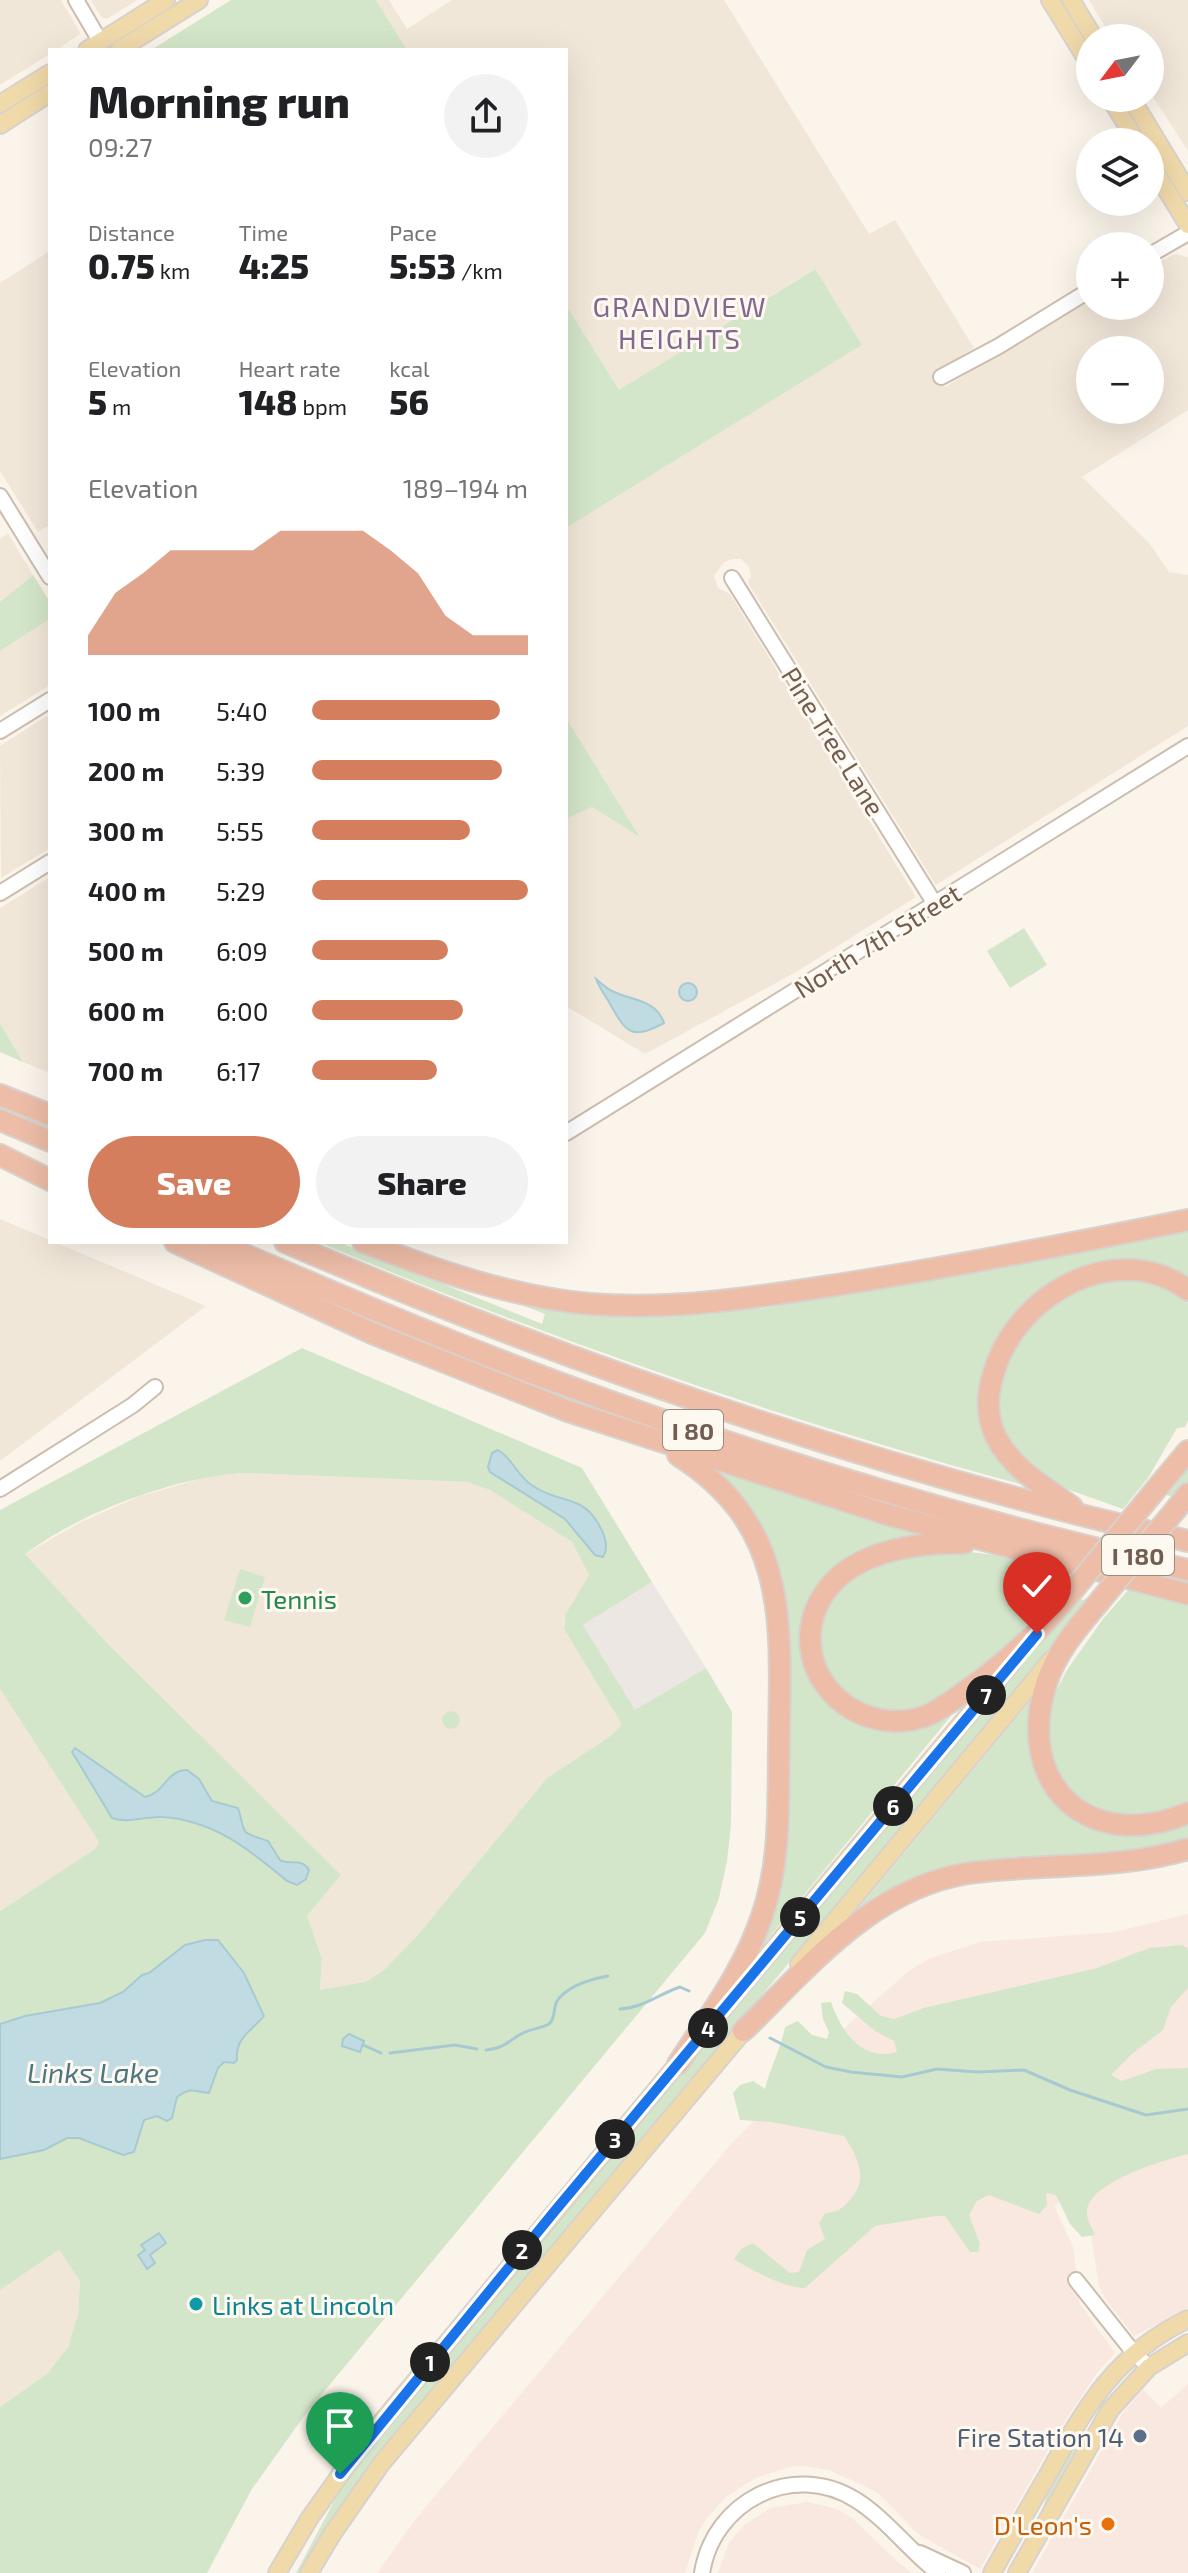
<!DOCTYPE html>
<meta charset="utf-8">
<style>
:root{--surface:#fff;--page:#f2f2f2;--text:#202124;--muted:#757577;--accent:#d57e5e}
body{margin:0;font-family:"Exo 2",sans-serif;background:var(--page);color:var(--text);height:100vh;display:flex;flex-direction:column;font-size:30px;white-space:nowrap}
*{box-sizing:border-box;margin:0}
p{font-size:26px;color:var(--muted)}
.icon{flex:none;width:44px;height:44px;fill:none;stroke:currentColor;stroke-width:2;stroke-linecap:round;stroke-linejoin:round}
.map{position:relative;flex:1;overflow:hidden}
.side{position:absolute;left:48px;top:48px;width:520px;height:1196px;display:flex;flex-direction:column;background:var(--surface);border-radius:0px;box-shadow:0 8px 32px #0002}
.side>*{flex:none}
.needle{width:52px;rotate:238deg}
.buttons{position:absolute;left:1076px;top:24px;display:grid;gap:16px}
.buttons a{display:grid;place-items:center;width:88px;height:88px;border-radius:50%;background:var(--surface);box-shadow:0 8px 32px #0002;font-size:40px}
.pin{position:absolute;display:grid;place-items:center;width:68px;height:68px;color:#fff;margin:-82px -34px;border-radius:50% 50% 50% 0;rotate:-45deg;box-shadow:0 0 8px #0007}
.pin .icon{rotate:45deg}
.km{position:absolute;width:40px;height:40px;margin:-20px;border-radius:50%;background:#222;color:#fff;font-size:22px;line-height:40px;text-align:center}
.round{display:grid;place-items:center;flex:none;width:84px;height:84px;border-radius:42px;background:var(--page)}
.summary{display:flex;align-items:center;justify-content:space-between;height:136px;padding:0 40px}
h1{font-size:44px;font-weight:800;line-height:60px}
.metrics{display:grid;grid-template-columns:repeat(3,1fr);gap:12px;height:136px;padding:8px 40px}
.metrics div{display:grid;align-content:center}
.metrics b{font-size:34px;font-weight:800}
.metrics small{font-size:22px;font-weight:400}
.metrics p{font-size:22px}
.chart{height:224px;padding:16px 40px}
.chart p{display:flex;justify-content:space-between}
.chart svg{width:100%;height:144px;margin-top:8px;fill:var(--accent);opacity:.7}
.action{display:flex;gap:16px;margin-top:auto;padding:16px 40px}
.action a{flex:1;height:92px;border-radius:48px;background:var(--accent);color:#fff;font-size:32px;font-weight:800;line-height:92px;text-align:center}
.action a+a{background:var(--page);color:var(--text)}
ul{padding:0 40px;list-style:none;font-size:26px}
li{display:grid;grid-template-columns:128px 96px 1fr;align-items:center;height:60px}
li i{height:20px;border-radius:10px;background:var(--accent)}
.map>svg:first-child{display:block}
.residential{fill:#f1e7d9;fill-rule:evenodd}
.commercial{fill:#f9e8df}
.industrial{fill:#ece7e2}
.green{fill:#d4e6c9;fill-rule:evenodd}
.water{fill:#c0dbe2;stroke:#a7cad2;stroke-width:2}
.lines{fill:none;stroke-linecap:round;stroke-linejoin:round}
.stream{stroke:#a7cad2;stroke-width:3}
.minor-casing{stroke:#cbbdb0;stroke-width:18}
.major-casing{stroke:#d8d2ce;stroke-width:20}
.highway-casing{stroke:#d8d2ce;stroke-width:24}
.minor{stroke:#fff;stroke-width:14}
.major{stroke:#f1daaa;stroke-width:16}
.highway{stroke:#edbda8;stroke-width:20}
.highway-bridge-casing{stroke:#d8d2ce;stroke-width:24;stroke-linecap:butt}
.highway-bridge{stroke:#edbda8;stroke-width:20}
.route-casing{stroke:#fff;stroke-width:16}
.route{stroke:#1a73e8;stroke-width:10}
.leisure-dot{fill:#2e9e5b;stroke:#fdf8f0;stroke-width:3}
.culture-dot{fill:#0f9aa8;stroke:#fdf8f0;stroke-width:3}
.service-dot{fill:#5c6f8a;stroke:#fdf8f0;stroke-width:3}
.food-dot{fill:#e8710a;stroke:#fdf8f0;stroke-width:3}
.labels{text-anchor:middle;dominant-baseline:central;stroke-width:6;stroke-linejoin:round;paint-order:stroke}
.shield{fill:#fdf8f0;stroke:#9c8c80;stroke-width:2}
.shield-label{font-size:24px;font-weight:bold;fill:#725e50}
.street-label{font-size:26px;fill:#725e50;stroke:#fdf8f0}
.leisure-label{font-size:26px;fill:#27864d;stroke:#fdf8f0;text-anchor:start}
.culture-label{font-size:26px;fill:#0d838f;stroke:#fdf8f0;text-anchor:start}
.service-label{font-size:26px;fill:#4e5e75;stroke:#fdf8f0;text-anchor:end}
.food-label{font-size:26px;fill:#c56008;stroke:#fdf8f0;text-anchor:end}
.neighbourhood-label{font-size:28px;letter-spacing:2px;fill:#83678d;stroke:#fdf8f0}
.water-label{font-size:28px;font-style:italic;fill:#4c7782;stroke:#fdf8f0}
</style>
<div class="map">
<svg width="1188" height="2573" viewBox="0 0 1188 2573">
<rect width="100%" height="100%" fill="#faf4ea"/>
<path class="residential" d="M0,0H61L80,32L79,35L56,50H50V54L0,85Z
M91,0H137L107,19L101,17Z
M376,0H389L407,29L452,0H724L869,234L895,220L974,348L936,372L945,387L1090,299V306H1150V266L1175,254L1188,257V410L1082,477L1149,543L1169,572L1188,575V726L936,885L748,583L751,576L749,567L741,559H732L724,562L714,576L718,588L730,594L916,897L796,972L645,1054L566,1006V819L592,807L639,835L566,718V528L862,345L814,269L619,391L566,305V50H407ZM1090,350H1150V410H1090Z
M1089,0H1188V151L1150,92V38H1112Z
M50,251V525L38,532L0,471V283Z
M8,533L33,575L0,602V539Z
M50,619V685L0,716V651Z
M50,714V848L1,878L0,746Z
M50,877V1073L23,1062L0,1023V908Z
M0,1219L206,1306L0,1461Z
M245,1473L467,1482L490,1490L572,1542L589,1575L565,1615L563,1625L620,1721L621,1726L609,1737L547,1778L417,1936L384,1970L365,1982L343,1988L320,1991L322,1958L307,1916L340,1876L109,1645L25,1554L81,1522L140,1496L211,1476Z
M0,1689L99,1842L95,1849L0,1911Z
M59,2250L80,2281L78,2315L72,2338L62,2358L48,2373L0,2407V2290Z"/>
<path class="commercial" d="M1188,1914V2308L1134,2336L1104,2297L1099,2286L1090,2229L1072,2195L1054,2206L1073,2247L1076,2269L1074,2286L1080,2304L1115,2353L1096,2374L1063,2424L980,2569L918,2534L878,2493L865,2486L829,2470L804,2466H793L756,2478L727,2496L706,2519L698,2533L685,2573H377L419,2515L732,2143L850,2023L910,1970L931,1958L981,1942L1115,1932Z
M1188,2384V2573H1032L1123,2413L1143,2389L1161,2408Z
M808,2502L837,2509L852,2518L898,2562L912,2573H718L729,2543L744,2525L770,2508Z"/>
<path class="industrial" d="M652,1582L706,1668L635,1711L583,1625Z"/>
<path class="green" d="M231,0H376L407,50H151Z
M815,269L862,345L566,528V305L619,390Z
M33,575L50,602V619L0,651V602Z
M566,718L640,837L592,807L566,819Z
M1024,928L1047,965L1010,988L987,951Z
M0,1023L23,1062L0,1052Z
M1188,1226V1286L1178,1277H1068L982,1387L1027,1486C786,1421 549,1339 318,1242H339L542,1324L545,1314L514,1302L516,1297L756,1303L759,1309L899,1284Z
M1128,1278C1153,1282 1169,1288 1188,1303V1421L1185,1427L1177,1428L1148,1478L1123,1509L1050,1483L1016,1457L996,1422L999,1372L1010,1348L1051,1302L1099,1281Z
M302,1348L582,1468L652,1582L583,1625L635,1710L706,1668L732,1712L731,1825L727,1861L719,1898L705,1933L307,2412L252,2489L207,2573H0V2407L48,2373L68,2347L78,2315L80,2281L59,2250L0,2290V1911L95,1849L99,1842L0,1689V1510ZM245,1473L467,1482L490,1490L572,1542L589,1575L565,1615L564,1629L620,1721L621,1726L609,1737L547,1778L417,1936L384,1970L365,1982L320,1990L322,1958L307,1916L341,1875L109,1645L25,1554C82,1512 174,1477 245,1473Z
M1188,1461V1483L1175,1498L1167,1495L1161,1498Z
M703,1467L934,1536L880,1548L806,1624L847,1714H949L951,1716L748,1963L774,1887V1581Z
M943,1549L995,1555L1069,1574L992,1664L922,1711L884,1716L843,1699L821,1668L817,1631L823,1610L846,1579L880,1560Z
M240,1569L265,1577L250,1627L224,1620Z
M1130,1588L1188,1606V1807L1153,1818L1099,1814L1061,1789L1046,1746L1048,1718L1055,1693L1067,1670L1103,1619Z
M1078,1596L1079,1600L1092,1599L376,2459L346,2499L301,2573H296L339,2492L375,2437Z
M1046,1682C1034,1742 1018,1765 1067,1813L1188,1820V1847L973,1870L848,1921Z
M442 1720a9 9 0 1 1 18 0a9 9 0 1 1-18 0Z
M1183,1945L1188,1949V1988L1171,2007L1163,2030L1132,2054L1111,2075L1122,2081L1156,2069L1188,2068V2154C1164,2160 1089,2182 1087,2211C1086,2219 1092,2228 1095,2235L1082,2237L1070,2224L1056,2195L1046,2193L1047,2205L1039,2214L989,2195L977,2201L969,2215L980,2244L978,2252H970L945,2216H936L875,2226L805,2288C785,2288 751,2270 734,2259L741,2249L753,2243L790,2273L799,2272L807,2250L825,2239L819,2223L825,2213C837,2212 840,2210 848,2202C870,2181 858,2157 844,2136L772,2122L740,2120L733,2093L740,2085L753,2081L765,2089C770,2067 781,2049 785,2027L798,2021L812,2035L827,2039L829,2032L823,2019L821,2003L831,2002C841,2031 861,2062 897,2052L894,2041L875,2031L842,2003L845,1991L857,1994L881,2016L894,2019L924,2008L1097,1968L1149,1948Z
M1124,2370L1127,2373L1108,2395L1087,2425L1070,2466L1042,2518L1040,2517L1050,2485L1089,2414Z"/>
<path class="water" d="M596,979C601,983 606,988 612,991C632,1001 656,999 664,1023C630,1041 626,1032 609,1002C604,994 599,987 596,979Z
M679 992a9 9 0 1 1 18 0a9 9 0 1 1-18 0Z
M498,1450C513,1459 518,1477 533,1486C563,1506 585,1492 603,1533C606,1542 608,1549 603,1557L595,1555L565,1519L490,1472L488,1467L492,1453Z
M75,1748L145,1797C165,1793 166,1770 187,1770L199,1779L212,1801L238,1808C247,1835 237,1831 268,1841L280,1860C291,1866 301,1857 309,1870L306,1879L297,1885L287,1881C249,1849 213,1820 162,1817C145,1816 128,1824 112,1818L72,1752Z
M205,1940H218L244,1973L264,2016C252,2031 235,2037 237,2060L234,2063L224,2062L218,2068L209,2093C192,2092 193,2086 177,2097L172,2118L167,2121L157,2116L144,2120L134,2152L123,2155L79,2138H67L44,2150L0,2159V2024L25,2016L100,2003L123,1992L142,1975L149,1973L185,1945Z
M349,2034L364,2041L360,2052L342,2046L343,2039Z
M159,2233L166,2243L150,2255L155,2263L147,2269L138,2255L145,2250L141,2245Z"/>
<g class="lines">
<path class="stream" d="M620,2009C643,2008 659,1994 680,1987L689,1991
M770,2038L826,2067L851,2072L902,2077L937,2069L977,2072L1024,2070L1070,2090L1146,2115L1188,2109
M363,2045L381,2053
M486,2050C507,2048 508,2040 525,2032C532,2029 542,2028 549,2024C556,2018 553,2008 557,2001C567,1986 592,1979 608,1976
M390,2053L455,2045L477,2049"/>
<g class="minor-casing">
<path id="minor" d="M76,0L100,41
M1150,255L1188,233
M941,377L999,346L1090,290
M0,496L50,577
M732,578L935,904
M0,731L50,700
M0,893L50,862
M566,1133L1188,746
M0,1489L133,1405L155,1387
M1076,2280L1134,2353L1149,2367
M920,2553L963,2573
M702,2573C713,2502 792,2460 856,2500C885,2518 910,2551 938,2573"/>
</g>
<g class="major-casing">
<path id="major" d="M1050,0L1090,65
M1071,0L1094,38
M87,50L166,0
M119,50L199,0
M1110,98L1137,142
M1131,98L1188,192
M0,104L50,73
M0,125L50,93
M1150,163L1188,225
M799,1964L1052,1659
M722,2010L1012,1663
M277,2573L309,2519L355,2454L684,2056
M309,2573L333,2533L381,2464L751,2022
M992,2573C1011,2539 1030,2505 1050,2471C1087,2404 1117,2353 1188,2319
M1017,2573L1110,2410L1149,2367L1188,2343"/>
</g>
<g class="highway-casing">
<path id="highway" d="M0,1095L50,1115
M0,1120L50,1141
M0,1155L50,1180
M175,1242L372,1333L568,1411L889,1515L1188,1594
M215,1242C327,1290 438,1338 551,1380C758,1457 972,1522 1188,1570
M285,1242C577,1368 878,1469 1188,1541
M363,1242C436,1271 512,1297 590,1304C677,1311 764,1296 849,1283C963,1265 1075,1243 1188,1220
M678,1455C793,1528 780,1629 779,1748C778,1805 781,1861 762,1916C744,1970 709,2016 678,2064
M1152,1494L1188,1451
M1072,1507C1045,1487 1012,1469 996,1437C986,1416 987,1393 994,1372C1017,1293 1117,1238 1188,1290
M1177,1508L1188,1494
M964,1543C920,1542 859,1550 829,1587C775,1656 846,1743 926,1716C941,1710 954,1699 967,1690C1008,1661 1037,1634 1069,1595
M1099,1602C1078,1627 1056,1652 1046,1684C1014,1786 1090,1854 1188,1813
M743,2031C810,1966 872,1888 969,1873C1042,1863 1118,1870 1188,1849"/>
</g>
<use href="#minor" class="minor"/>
<use href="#major" class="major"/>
<use href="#highway" class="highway"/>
<g class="highway-bridge-casing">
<path id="highway-bridge" d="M1069,1595L1152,1494
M1099,1602L1177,1508"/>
</g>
<use href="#highway-bridge" class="highway-bridge"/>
</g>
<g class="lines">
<g class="route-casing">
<path id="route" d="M340,2474L554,2212L1037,1634"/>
</g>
<use href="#route" class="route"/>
</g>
<circle class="leisure-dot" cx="245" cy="1598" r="8"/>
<circle class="culture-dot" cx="196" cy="2304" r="8"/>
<circle class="service-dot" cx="1140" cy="2436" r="8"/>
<circle class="food-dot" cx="1108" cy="2524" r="8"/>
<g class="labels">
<g class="shield">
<rect x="663" y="1410" width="60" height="40" rx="6"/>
<rect x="1102" y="1535" width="72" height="40" rx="6"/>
</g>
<g class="shield-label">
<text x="693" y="1430">I 80</text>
<text x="1138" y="1555">I 180</text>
</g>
<g class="street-label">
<text transform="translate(834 741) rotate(58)">Pine Tree Lane</text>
<text transform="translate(877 940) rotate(-32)">North 7th Street</text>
</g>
<g class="leisure-label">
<text x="261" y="1598">Tennis</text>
</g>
<g class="culture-label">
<text x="212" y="2304">Links at Lincoln</text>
</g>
<g class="service-label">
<text x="1124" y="2436">Fire Station 14</text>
</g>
<g class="food-label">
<text x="1092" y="2524">D'Leon's</text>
</g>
<g class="neighbourhood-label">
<text x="680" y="306">GRANDVIEW<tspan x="680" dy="32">HEIGHTS</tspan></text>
</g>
<g class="water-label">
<text x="93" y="2072">Links Lake</text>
</g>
</g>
</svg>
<div class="buttons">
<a><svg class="needle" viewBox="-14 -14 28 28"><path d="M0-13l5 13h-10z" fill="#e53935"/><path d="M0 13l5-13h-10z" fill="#757577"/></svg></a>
<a><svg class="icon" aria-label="layers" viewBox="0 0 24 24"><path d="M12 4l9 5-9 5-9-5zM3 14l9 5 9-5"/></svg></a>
<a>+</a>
<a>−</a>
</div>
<div class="pin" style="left:340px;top:2474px;background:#1e9e55"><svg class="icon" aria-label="arrive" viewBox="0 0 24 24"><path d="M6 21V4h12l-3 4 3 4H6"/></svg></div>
<div class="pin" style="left:1037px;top:1634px;background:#d93025"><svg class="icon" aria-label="check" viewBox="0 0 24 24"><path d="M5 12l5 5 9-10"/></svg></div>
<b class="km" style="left:430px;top:2362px">1</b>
<b class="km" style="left:522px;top:2250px">2</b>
<b class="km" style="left:615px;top:2139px">3</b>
<b class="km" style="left:708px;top:2028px">4</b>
<b class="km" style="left:800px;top:1917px">5</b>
<b class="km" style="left:893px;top:1806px">6</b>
<b class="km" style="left:986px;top:1695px">7</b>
<section class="side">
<div class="summary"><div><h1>Morning run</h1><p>09:27</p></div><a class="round"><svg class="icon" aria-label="share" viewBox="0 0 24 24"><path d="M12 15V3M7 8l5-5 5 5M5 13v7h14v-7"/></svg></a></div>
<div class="metrics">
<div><p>Distance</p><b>0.75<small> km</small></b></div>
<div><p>Time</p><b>4:25</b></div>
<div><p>Pace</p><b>5:53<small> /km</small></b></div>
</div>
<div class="metrics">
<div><p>Elevation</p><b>5<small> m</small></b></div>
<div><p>Heart rate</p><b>148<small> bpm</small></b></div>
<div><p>kcal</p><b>56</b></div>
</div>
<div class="chart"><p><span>Elevation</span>189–194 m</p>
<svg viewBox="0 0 160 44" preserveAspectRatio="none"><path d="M0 44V38L10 25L20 19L30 12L40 12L50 12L60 12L70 6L80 6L90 6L100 6L110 12L120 19L130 32L140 38L150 38L160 38V44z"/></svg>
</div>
<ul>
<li><b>100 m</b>5:40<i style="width:87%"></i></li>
<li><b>200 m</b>5:39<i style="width:88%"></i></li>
<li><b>300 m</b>5:55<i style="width:73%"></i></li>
<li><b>400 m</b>5:29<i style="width:100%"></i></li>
<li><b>500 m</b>6:09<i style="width:63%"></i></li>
<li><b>600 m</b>6:00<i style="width:70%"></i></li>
<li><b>700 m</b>6:17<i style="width:58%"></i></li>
</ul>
<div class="action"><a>Save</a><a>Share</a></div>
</section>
</div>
